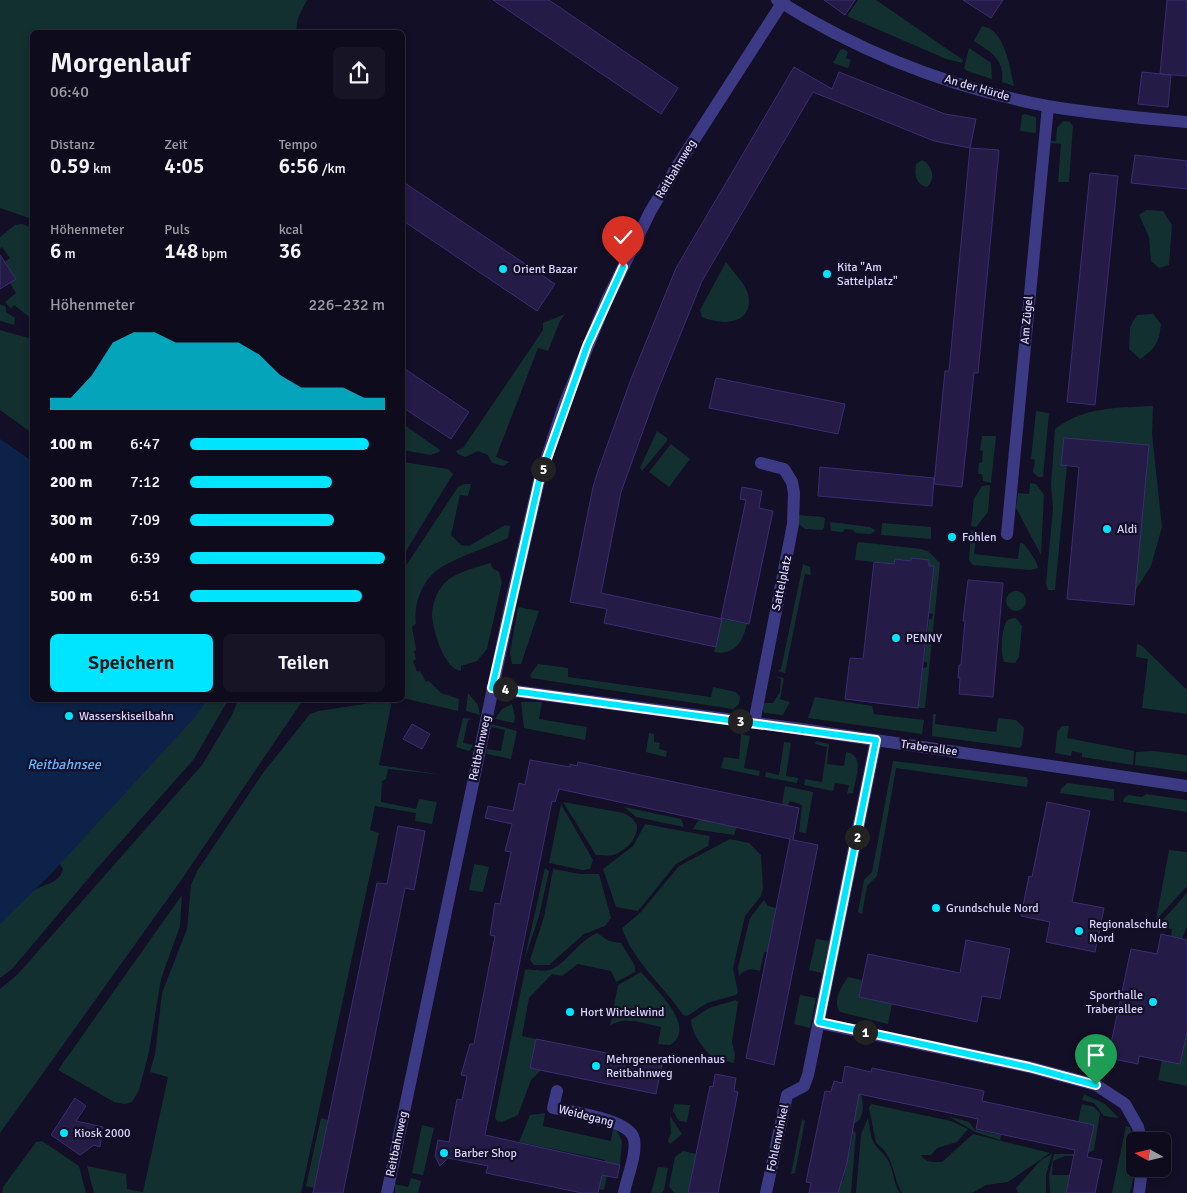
<!DOCTYPE html>
<html lang="de">
<meta charset="utf-8">
<style>
:root{--surface:#0e0b1c;--page:#171425;--text:#f1f3f6;--muted:#9b9ba3;--line:#2e2b3b;--accent:#00e5ff}
body{margin:0;font-family:Signika,sans-serif;background:var(--page);color:var(--text);height:100vh;display:flex;flex-direction:column;font-size:19px;white-space:nowrap}
*{box-sizing:border-box;margin:0}
p{font-size:16px;color:var(--muted)}
.icon{flex:none;width:28px;height:28px;fill:none;stroke:currentColor;stroke-width:2;stroke-linecap:round;stroke-linejoin:round}
.map{position:relative;flex:1;overflow:hidden}
.panel{position:absolute;left:30px;top:30px;width:375px;height:672px;display:flex;flex-direction:column;background:var(--surface);border-radius:8px;box-shadow:0 2px 8px #0003,0 0 0 1px var(--line)}
.panel>*{flex:none}
.needle{width:32px;rotate:278deg}
.tools{position:absolute;left:1126px;top:1132px;display:grid;gap:10px}
.tools a{display:grid;place-items:center;width:45px;height:45px;border-radius:8px;background:var(--surface);box-shadow:0 2px 8px #0003,0 0 0 1px var(--line);font-size:25px}
.pin{position:absolute;display:grid;place-items:center;width:42px;height:42px;color:#fff;margin:-51px -21px;border-radius:50% 50% 50% 0;rotate:-45deg;box-shadow:0 0 5px #0007}
.pin .icon{rotate:45deg}
.km{position:absolute;width:25px;height:25px;margin:-12px;border-radius:50%;background:#222;color:#fff;font-size:14px;line-height:25px;text-align:center}
.round{display:grid;place-items:center;flex:none;width:52px;height:52px;border-radius:8px;background:var(--page)}
.head{display:flex;align-items:center;justify-content:space-between;height:85px;padding:0 20px}
h1{font-size:28px;font-weight:600;line-height:38px}
.stats{display:grid;grid-template-columns:repeat(3,1fr);gap:8px;height:85px;padding:5px 20px}
.stats div{display:grid;align-content:center}
.stats b{font-size:21px;font-weight:600}
.stats small{font-size:14px;font-weight:400}
.stats p{font-size:14px}
.chart{height:140px;padding:10px 20px}
.chart p{display:flex;justify-content:space-between}
.chart svg{width:100%;height:90px;margin-top:5px;fill:var(--accent);opacity:.7}
.primary-button{display:flex;gap:10px;margin-top:auto;padding:10px 20px}
.primary-button a{flex:1;height:58px;border-radius:8px;background:var(--accent);color:#111;font-size:20px;font-weight:600;line-height:58px;text-align:center}
.primary-button a+a{background:var(--page);color:var(--text)}
ul{padding:0 20px;list-style:none;font-size:16px}
li{display:grid;grid-template-columns:80px 60px 1fr;align-items:center;height:38px}
li i{height:12px;border-radius:6px;background:var(--accent)}
.map>svg:first-child{display:block}
.green{fill:#12302f}
.water{fill:#0c2248}
.building{fill:#241b47;stroke:#3b2d73}
.lines{fill:none;stroke-linecap:round;stroke-linejoin:round}
.street{stroke:#3d3a85;stroke-width:12}
.route-casing{stroke:#fff;stroke-width:10}
.route{stroke:#00e5ff;stroke-width:6}
.poi-dot{fill:#00e5ff;stroke:#130f26;stroke-width:2}
.labels{text-anchor:middle;dominant-baseline:central;stroke-width:4.5;stroke-linejoin:round;paint-order:stroke}
.street-label{font-size:12px;fill:#d9d4ff;stroke:#130f26}
.poi-label{font-size:12px;fill:#d9d4ff;stroke:#130f26;text-anchor:start}
.water-label{font-size:14px;font-style:italic;fill:#62b6ff;stroke:#130f26}
</style>
<div class="map">
<svg width="1187" height="1193" viewBox="0 0 1187 1193">
<rect width="100%" height="100%" fill="#130f26"/>
<path class="green" d="M0,0H307L298,18L296,32H32V219L0,208Z
M858,0H876L963,60L962,63L946,59L847,16Z
M982,26C1005,29 1010,68 1014,86L1002,82C1005,60 991,52 974,41Z
M969,48L991,63L992,79L967,71L964,68Z
M843,49L848,52L846,58L851,60L848,68L833,63L840,50Z
M1025,114L1036,117V133L1020,131L1022,115Z
M1063,121L1070,122L1073,126L1069,182H1058L1061,144L1049,143V141H1056L1057,128Z
M922,160C933,165 936,180 927,187C916,185 914,174 916,164Z
M1146,210L1163,211L1172,225L1169,265L1159,268L1151,261L1149,237L1139,215Z
M22,224L32,228V319L14,305L11,309L5,302L16,293L10,283L15,279L4,262L10,258L2,247L0,249V237L15,225Z
M726,262C733,272 745,283 748,294C755,325 721,326 702,317L700,310Z
M0,304L6,307V312L15,318L14,325L0,321Z
M565,314L560,321L548,351L538,348L496,457L509,462L503,466L492,463L488,455L478,451L465,457L458,454L456,451L463,448L543,330V323Z
M1153,314L1161,324C1159,342 1156,349 1140,359L1129,349L1130,327L1137,315Z
M0,330L32,339V433L0,410Z
M1153,406L1152,434L1162,527L1151,566L1135,591L1149,446L1064,438L1061,465H1067L1055,590H1048L1046,584L1053,508L1051,485L1055,429C1085,406 1118,408 1153,406Z
M1036,411L1049,413L1043,477H1038L1033,472L1035,460L1031,459Z
M403,424L440,450L439,452L430,455L403,450Z
M657,431L667,438V441L642,471L640,468Z
M982,436H996L991,483L983,481L982,474H978L979,463L982,462L983,451L980,450Z
M671,444L690,459L669,487L649,472Z
M403,462L448,469L453,474L403,556Z
M1030,483L1036,484L1044,495L1041,555L1016,508L1018,493L1029,494Z
M464,484H471L468,496L460,495L451,535L461,545L469,546L505,525L510,526L508,538C487,548 459,556 440,568C423,579 413,604 416,623L412,627L416,650L414,651L416,659L413,661L417,672L420,671L426,682L429,681L441,693L459,699L458,711L403,698V570L458,487Z
M990,485L988,512L976,527L971,526L974,499L982,486Z
M798,515L823,517L825,519L824,528L822,530L805,529L799,524Z
M830,522L870,527L875,530L874,532L870,534L856,533L853,530L845,529L843,532L831,531Z
M882,523L931,527V539L881,535Z
M971,530L980,533L976,539L974,554L1018,559L1020,543L1024,544L1036,561L1038,568L1030,570L973,565L969,560Z
M859,542L921,549L928,551L940,563L925,708H918L923,668L927,667V663L924,661L929,619H932L933,614L929,613L934,566H929V560L911,558L910,565H907V560L895,559L894,564L855,560L857,544Z
M491,563L492,568L499,572L502,582L487,649L477,661L461,666V671C444,669 433,631 432,615C432,605 436,594 442,586C453,572 475,568 491,563Z
M803,564L810,567L811,575L805,574L785,673L778,671L781,669Z
M1006 601a10 10 0 1 1 20 0a10 10 0 1 1-20 0Z
M518,607L539,611L521,664H512L510,653Z
M1016,618L1022,626L1019,657L1015,663L1004,662C1000,653 1001,625 1009,619Z
M722,619L747,624C743,641 735,656 714,652Z
M1137,644L1142,646L1187,690V714L1142,708L1148,659L1136,657Z
M538,664L568,668V677L711,697L713,687L736,692L740,697L739,704L733,709L531,678L530,675Z
M774,676L784,678L780,699L790,702L783,715L764,713L762,708L764,703H773L780,692L781,679Z
M468,693L478,705L480,715L466,711Z
M815,697L872,706L874,714L924,720L922,734L808,718Z
M32,700H228L194,759L93,873L12,969L0,978V901L17,906C22,902 26,896 32,892C43,883 59,885 63,869L60,864Z
M238,700H303L184,876L0,1133V989L17,975L202,765L232,715Z
M384,701H392L379,765L443,775L388,769L386,779L382,781L381,802L416,809L419,799L437,802L432,824L415,821L416,813L375,806L370,830L379,833L301,1193H94L87,1166L126,1174L127,1189L143,1192L168,1077L150,1072L155,1054L162,993L187,929L191,885L197,871L263,773L310,714L318,711Z
M521,702H542L539,719L587,727L585,740L524,728Z
M512,704L515,717L514,723L495,719L502,709Z
M933,714H936L935,724L996,732L998,718L1016,720L1024,728L1022,745L1020,748L932,736Z
M463,718L474,719L468,720L463,743L474,745L469,751L456,747Z
M492,724L517,731L511,759L487,754V749L501,751L505,730L491,727Z
M1062,726H1069L1067,738L1134,751L1133,765L1082,757V753L1072,751L1071,756L1055,753L1057,732Z
M649,733L654,734V742L660,743L659,749L667,751L666,757L646,752Z
M741,734L750,736L744,768L760,771L759,776L721,768L724,757L739,759Z
M816,741L829,744L827,764L844,766L846,752C866,755 855,780 853,793L847,794L849,785L835,783L833,791L804,785L805,779L822,782L827,747L815,744Z
M784,742L791,743L786,776L798,778L797,783L765,777L766,772L779,775Z
M1154,751L1187,755V772L1135,765L1136,752Z
M893,761L1026,777L1028,780L1027,787L896,768L877,876L867,886L862,914L858,912L864,880L872,872Z
M1067,783L1114,789V801L1060,793L1061,789Z
M785,786L813,792L806,833L799,832L802,805L790,801L788,806L782,805Z
M1146,794L1187,800V812L1123,802L1124,798L1128,795L1142,797Z
M563,802L624,813L632,818L637,825C638,838 627,849 616,854C611,857 602,855 596,855Z
M561,804L593,860L590,869L582,870L549,863Z
M624,807L681,819L684,827L636,817Z
M702,819L737,827L734,835L693,829L698,821Z
M645,824L710,836L708,846L676,864L638,911L616,907L603,869L633,846Z
M730,839L749,843L761,855L763,888L761,896L745,916L733,968L738,992L736,995L707,1003L687,1016L683,1015C664,986 633,962 622,928L640,913L679,866Z
M1169,850L1187,852V886L1156,920Z
M474,864L489,867L483,892L469,890Z
M545,868L549,871L539,916L524,961Z
M553,869L580,874H599L611,918L605,926L584,934L549,965H534L530,960L544,917Z
M1187,893V926L1182,939L1171,936L1172,929L1160,927L1161,922Z
M182,895L180,926L161,979L149,1052L139,1090L132,1102L125,1104L114,1102L58,1070Z
M764,900L768,906L776,908L768,952H764L760,971C751,969 746,968 739,976L738,967L750,918Z
M597,933L609,941L621,943L635,966V972L616,982L611,971L578,964L562,976L552,974L529,998L522,1036L536,1039L530,1068L541,1070L531,1080L518,1115L502,1122L497,1121L495,1117L525,970C533,968 543,973 552,969C569,961 576,943 597,933Z
M816,939L829,941L822,973L809,970Z
M641,972C653,986 699,1028 670,1045L658,1044L661,1027C646,1024 623,1015 610,1026L618,985Z
M848,977L862,980L859,997L892,1004L888,1024L840,1012C832,1000 841,988 848,977Z
M800,995L816,998L810,1028L794,1024Z
M736,1000L738,1002L732,1042L735,1054L734,1063C727,1061 719,1061 714,1058C704,1051 691,1032 691,1020L709,1008Z
M1187,1032V1086L1158,1080L1162,1060L1180,1064Z
M860,1087C862,1101 868,1118 852,1125Z
M1084,1094L1105,1104L1119,1118L1104,1116L1094,1103L1082,1100Z
M674,1104L690,1105L687,1122L679,1121L673,1111Z
M871,1104L951,1121L968,1129L957,1142L937,1148L931,1155H921C925,1163 934,1162 942,1162L973,1134L1050,1153L1008,1182L986,1185L972,1193H902C892,1176 895,1156 876,1143L869,1108Z
M1082,1104L1094,1107L1100,1113L1094,1150L1088,1153L1094,1125L1078,1121Z
M545,1113L543,1126L611,1141L613,1128L616,1129L622,1141L620,1165L607,1176L604,1190L599,1189L605,1160L519,1142L530,1115Z
M670,1116L682,1134L670,1144L668,1141L671,1133Z
M948,1116L969,1122L975,1130L1001,1135L1000,1140L975,1132Z
M321,1118L328,1120L314,1188L306,1186Z
M868,1118C870,1127 870,1138 875,1145C881,1152 888,1157 891,1167C895,1178 893,1182 900,1193H856L861,1134Z
M802,1119L805,1121L795,1173L791,1174Z
M422,1125L434,1128L423,1175L412,1173Z
M1126,1126L1130,1127C1138,1150 1135,1171 1130,1193H1112Z
M851,1129L856,1133L851,1193H838L840,1180L843,1181L853,1135H850Z
M42,1141L79,1166L86,1193H2L3,1187L36,1142Z
M683,1151L696,1154L688,1193H674L669,1186L675,1157Z
M1052,1154L1046,1175V1193H1018L1016,1188L1041,1160Z
M1054,1154H1074V1156H1065L1053,1161L1052,1175H1070L1066,1193H1050L1049,1175Z
M658,1167L668,1168L664,1190L662,1193H651Z
M411,1178L421,1181L418,1193H395V1184L408,1187Z"/>
<path class="water" d="M0,439L32,461V700H207L196,716L49,876L0,924Z"/>
<path class="building" d="M493,0H549L678,88L661,114Z
M824,0H855L845,15Z
M963,0H1003L991,18Z
M1167,0H1187V76L1160,74Z
M794,67L832,89L839,72L945,114L976,119L970,148L934,141L813,92L702,281L657,392L621,492L601,593L722,619L716,647L604,623L607,609L570,602L593,487L598,471L631,379L676,268Z
M1142,72L1171,75L1168,107L1138,104Z
M970,148L999,150L978,373H974L962,487L934,484L945,371H949Z
M1135,155L1187,161V189L1131,183Z
M1090,173L1118,176L1095,405L1067,402Z
M402,181L555,284L537,311L402,220Z
M0,255L16,279L0,289Z
M402,367L469,412L451,439L402,407Z
M716,378L845,404L838,434L709,408Z
M1064,438L1149,445L1134,605L1067,599L1079,467L1061,465Z
M820,467L934,478L932,506L818,496Z
M742,487L762,491L759,508L773,511L749,624L721,618L746,500L740,499Z
M911,558L929,560V566H934L918,708L845,699L850,658L863,659L874,562L894,564L895,559L911,561Z
M968,580L1003,583L993,697L959,694L960,678H958L959,665H961L965,621H963Z
M412,724L430,734L422,749L403,739Z
M530,760L570,767V764L577,766L578,762L799,808L793,840L818,845L774,1065L746,1058L790,839L559,789L555,802L552,801L485,1135L620,1165L617,1178L602,1175L598,1193H582L486,1173L488,1166L448,1158L440,1166L435,1156L438,1140L449,1142L457,1099L462,1100L467,1076L461,1075L470,1044H474L495,936L490,935L495,903L500,904L511,852L505,851L512,824L485,818L488,806L513,811L519,783L525,785Z
M1047,802L1090,811L1072,902L1104,908L1095,952L1046,942L1050,922L1021,916L1029,876L1032,877Z
M398,826L425,831L414,890L405,888L343,1193H313L377,883L387,884Z
M1161,934L1187,940V1032L1180,1064L1139,1056L1138,1064L1108,1058L1131,949L1157,954Z
M966,940L1010,949L1000,999L982,996L977,1022L859,997L868,954L960,973Z
M536,1039L662,1064L656,1094L530,1068Z
M845,1066L871,1072L872,1068L984,1091L982,1101L1094,1125L1087,1157L1102,1160L1095,1193H1066L1075,1150L976,1129L978,1119L859,1094L847,1163L838,1193H809L811,1183L806,1182L825,1091L831,1092L834,1081L842,1083Z
M715,1074L736,1078L734,1091L738,1092L718,1193H688L710,1086L713,1087Z
M75,1098L86,1106L76,1121L103,1127L100,1147L94,1145L80,1155L51,1135Z"/>
<g class="lines">
<path class="street" d="M777,0C859,52 952,88 1047,106C1094,114 1140,118 1187,122
M1007,534L1048,106
M492,688L794,728L1187,786
M754,723L793,524L794,493L792,482L784,469L761,463
M819,1023L1029,1067L1096,1085L1125,1104L1138,1127L1141,1141
M557,1091L553,1108C571,1112 630,1119 634,1139C637,1155 627,1177 624,1193
M387,1193L511,602L539,481L564,405L606,302L650,212L676,168L784,0
M766,1193L787,1095L804,1086L808,1075L876,740
M1139,1193L1142,1169"/>
</g>
<g class="lines">
<g class="route-casing">
<path id="route" d="M623,267L587,346L539,481L492,688L876,740L819,1022L1029,1067L1096,1085"/>
</g>
<use href="#route" class="route"/>
</g>
<g class="poi-dot">
<circle cx="503" cy="269" r="5"/>
<circle cx="827" cy="274" r="5"/>
<circle cx="1107" cy="529" r="5"/>
<circle cx="952" cy="537" r="5"/>
<circle cx="896" cy="638" r="5"/>
<circle cx="69" cy="716" r="5"/>
<circle cx="936" cy="908" r="5"/>
<circle cx="1079" cy="931" r="5"/>
<circle cx="1153" cy="1002" r="5"/>
<circle cx="570" cy="1012" r="5"/>
<circle cx="596" cy="1066" r="5"/>
<circle cx="64" cy="1133" r="5"/>
<circle cx="444" cy="1153" r="5"/>
</g>
<g class="labels">
<g class="street-label">
<text transform="translate(977 88) rotate(16)">An der Hürde</text>
<text transform="translate(676 169) rotate(-59)">Reitbahnweg</text>
<text transform="translate(1027 320) rotate(-85)">Am Zügel</text>
<text transform="translate(782 583) rotate(-78)">Sattelplatz</text>
<text transform="translate(480 748) rotate(-78)">Reitbahnweg</text>
<text transform="translate(929 748) rotate(8)">Traberallee</text>
<text transform="translate(586 1116) rotate(14)">Weidegang</text>
<text transform="translate(778 1138) rotate(-78)">Fohlenwinkel</text>
<text transform="translate(397 1144) rotate(-78)">Reitbahnweg</text>
</g>
<g class="poi-label">
<text x="837" y="267">Kita "Am<tspan x="837" dy="14">Sattelplatz"</tspan></text>
<text x="513" y="269">Orient Bazar</text>
<text x="1117" y="529">Aldi</text>
<text x="962" y="537">Fohlen</text>
<text x="906" y="638">PENNY</text>
<text x="79" y="716">Wasserskiseilbahn</text>
<text x="946" y="908">Grundschule Nord</text>
<text x="1089" y="924">Regionalschule<tspan x="1089" dy="14">Nord</tspan></text>
<text x="1143" y="995" text-anchor="end">Sporthalle<tspan x="1143" dy="14">Traberallee</tspan></text>
<text x="580" y="1012">Hort Wirbelwind</text>
<text x="606" y="1059">Mehrgenerationenhaus<tspan x="606" dy="14">Reitbahnweg</tspan></text>
<text x="74" y="1133">Kiosk 2000</text>
<text x="454" y="1153">Barber Shop</text>
</g>
<g class="water-label">
<text x="64" y="764">Reitbahnsee</text>
</g>
</g>
</svg>
<div class="tools">
<a><svg class="needle" viewBox="-14 -14 28 28"><path d="M0-13l5 13h-10z" fill="#e53935"/><path d="M0 13l5-13h-10z" fill="#9b9ba3"/></svg></a>
</div>
<div class="pin" style="left:1096px;top:1085px;background:#1e9e55"><svg class="icon" aria-label="arrive" viewBox="0 0 24 24"><path d="M6 21V4h12l-3 4 3 4H6"/></svg></div>
<div class="pin" style="left:623px;top:267px;background:#d93025"><svg class="icon" aria-label="check" viewBox="0 0 24 24"><path d="M5 12l5 5 9-10"/></svg></div>
<b class="km" style="left:865px;top:1032px">1</b>
<b class="km" style="left:857px;top:837px">2</b>
<b class="km" style="left:740px;top:721px">3</b>
<b class="km" style="left:505px;top:689px">4</b>
<b class="km" style="left:543px;top:469px">5</b>
<section class="panel">
<div class="head"><div><h1>Morgenlauf</h1><p>06:40</p></div><a class="round"><svg class="icon" aria-label="share" viewBox="0 0 24 24"><path d="M12 15V3M7 8l5-5 5 5M5 13v7h14v-7"/></svg></a></div>
<div class="stats">
<div><p>Distanz</p><b>0.59<small> km</small></b></div>
<div><p>Zeit</p><b>4:05</b></div>
<div><p>Tempo</p><b>6:56<small> /km</small></b></div>
</div>
<div class="stats">
<div><p>Höhenmeter</p><b>6<small> m</small></b></div>
<div><p>Puls</p><b>148<small> bpm</small></b></div>
<div><p>kcal</p><b>36</b></div>
</div>
<div class="chart"><p><span>Höhenmeter</span>226–232 m</p>
<svg viewBox="0 0 160 44" preserveAspectRatio="none"><path d="M0 44V38L10 38L20 27L30 11L40 6L50 6L60 11L70 11L80 11L90 11L100 17L110 27L120 33L130 33L140 33L150 38L160 38V44z"/></svg>
</div>
<ul>
<li><b>100 m</b>6:47<i style="width:92%"></i></li>
<li><b>200 m</b>7:12<i style="width:73%"></i></li>
<li><b>300 m</b>7:09<i style="width:74%"></i></li>
<li><b>400 m</b>6:39<i style="width:100%"></i></li>
<li><b>500 m</b>6:51<i style="width:88%"></i></li>
</ul>
<div class="primary-button"><a>Speichern</a><a>Teilen</a></div>
</section>
</div>
